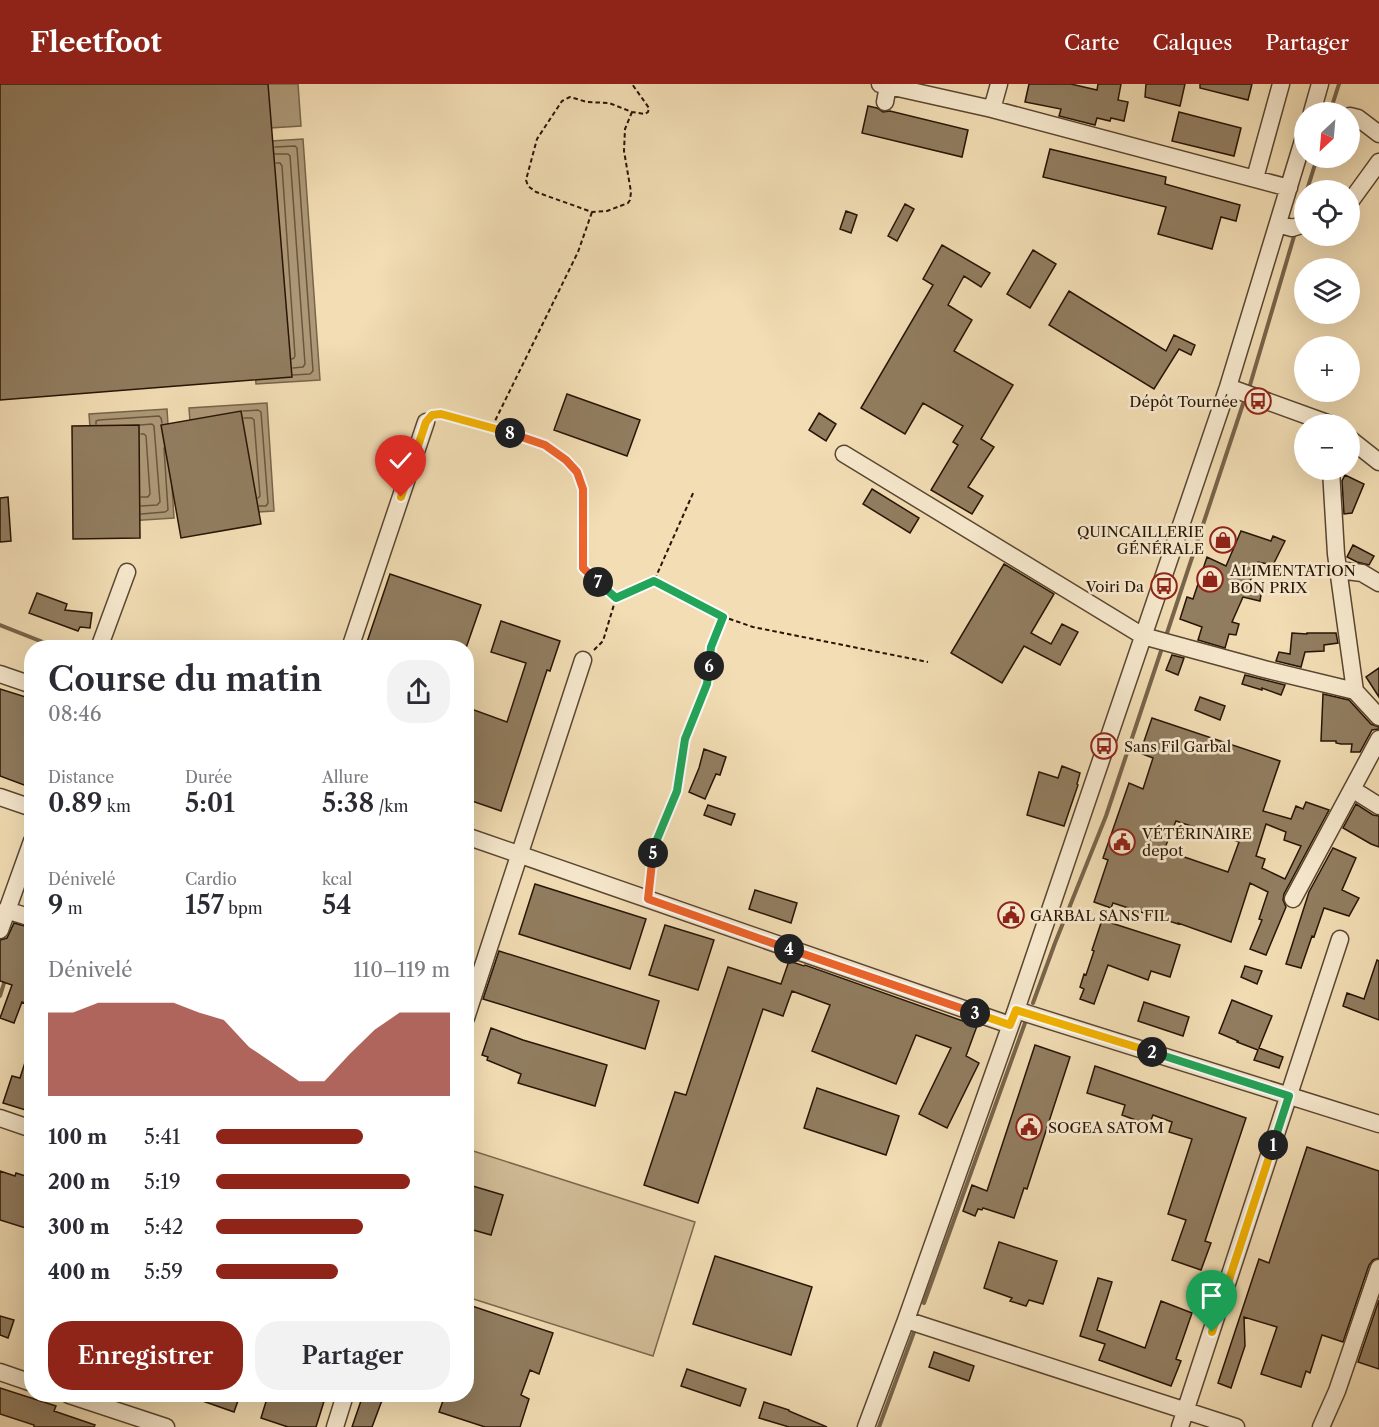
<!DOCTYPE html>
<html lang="fr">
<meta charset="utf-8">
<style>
:root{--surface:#fff;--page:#f2f2f3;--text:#2b2b33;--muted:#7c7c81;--accent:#8f2418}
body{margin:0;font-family:"Libre Caslon Text",serif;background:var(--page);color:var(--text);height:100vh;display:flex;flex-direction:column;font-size:22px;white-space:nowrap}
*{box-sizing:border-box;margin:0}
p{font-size:20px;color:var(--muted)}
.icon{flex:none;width:33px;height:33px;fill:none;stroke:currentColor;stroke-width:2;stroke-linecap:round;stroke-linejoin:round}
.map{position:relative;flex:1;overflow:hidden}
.panel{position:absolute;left:24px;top:556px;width:450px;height:762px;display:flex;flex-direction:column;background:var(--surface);border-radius:24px;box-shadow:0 6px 24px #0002}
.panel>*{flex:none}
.needle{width:39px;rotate:206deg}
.controls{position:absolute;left:1294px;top:18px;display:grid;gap:12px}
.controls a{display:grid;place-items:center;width:66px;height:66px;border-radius:50%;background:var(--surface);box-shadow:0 6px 24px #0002;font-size:30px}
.pin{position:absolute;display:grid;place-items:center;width:51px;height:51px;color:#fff;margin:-62px -26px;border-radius:50% 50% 50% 0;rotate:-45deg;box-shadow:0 0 6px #0007}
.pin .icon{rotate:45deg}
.km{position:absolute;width:30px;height:30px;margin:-15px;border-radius:50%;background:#222;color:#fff;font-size:16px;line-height:30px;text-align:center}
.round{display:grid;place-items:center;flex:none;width:63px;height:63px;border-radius:24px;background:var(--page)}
.summary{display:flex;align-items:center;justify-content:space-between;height:102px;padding:0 24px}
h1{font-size:33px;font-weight:600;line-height:45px}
.metrics{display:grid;grid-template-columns:repeat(3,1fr);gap:9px;height:102px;padding:6px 24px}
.metrics div{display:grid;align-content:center}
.metrics b{font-size:26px;font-weight:600}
.metrics small{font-size:16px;font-weight:400}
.metrics p{font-size:16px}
.chart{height:168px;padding:12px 24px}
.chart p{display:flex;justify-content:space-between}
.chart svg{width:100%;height:108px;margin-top:6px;fill:var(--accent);opacity:.7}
.cta{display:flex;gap:12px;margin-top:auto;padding:12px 24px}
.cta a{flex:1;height:69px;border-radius:24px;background:var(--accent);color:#fff;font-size:24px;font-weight:600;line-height:69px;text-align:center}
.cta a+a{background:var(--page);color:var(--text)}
ul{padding:0 24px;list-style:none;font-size:20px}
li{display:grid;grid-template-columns:96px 72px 1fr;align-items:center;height:45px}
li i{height:15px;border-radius:8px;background:var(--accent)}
header{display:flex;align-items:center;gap:36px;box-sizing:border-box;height:84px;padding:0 30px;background:var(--accent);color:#fff}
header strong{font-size:28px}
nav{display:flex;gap:33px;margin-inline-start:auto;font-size:21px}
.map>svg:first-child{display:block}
.green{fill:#d0bb96;stroke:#7c684e;stroke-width:1.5}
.water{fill:#ad9978;stroke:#78644a;stroke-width:1.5}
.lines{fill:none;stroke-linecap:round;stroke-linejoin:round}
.shore{stroke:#6a563e;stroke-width:1.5}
.stream{stroke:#78644a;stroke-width:4}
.building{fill:#917d60;stroke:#281405;stroke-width:1.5;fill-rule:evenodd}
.minor-casing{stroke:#5a4631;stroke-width:19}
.path{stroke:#281405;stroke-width:2;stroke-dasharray:4.5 3;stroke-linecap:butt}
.minor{stroke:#f7e9ce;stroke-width:16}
.split-1-casing{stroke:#fff;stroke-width:12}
.split-2-casing{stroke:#fff;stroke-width:12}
.split-3-casing{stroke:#fff;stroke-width:12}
.split-4-casing{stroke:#fff;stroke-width:12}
.split-5-casing{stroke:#fff;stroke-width:12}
.split-6-casing{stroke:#fff;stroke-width:12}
.split-7-casing{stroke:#fff;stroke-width:12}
.split-8-casing{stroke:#fff;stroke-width:12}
.split-9-casing{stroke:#fff;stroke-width:12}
.split-1{stroke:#f5b400;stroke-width:8}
.split-2{stroke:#22a559;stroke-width:8}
.split-3{stroke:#f5b400;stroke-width:8}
.split-4{stroke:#f0652b;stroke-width:8}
.split-5{stroke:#f0652b;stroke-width:8}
.split-6{stroke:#22a559;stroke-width:8}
.split-7{stroke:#22a559;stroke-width:8}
.split-8{stroke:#f0652b;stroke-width:8}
.split-9{stroke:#f5b400;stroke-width:8}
.labels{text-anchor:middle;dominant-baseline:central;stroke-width:5;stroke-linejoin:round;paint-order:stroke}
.poi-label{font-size:15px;fill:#281405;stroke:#f7e9ce;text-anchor:start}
</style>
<header>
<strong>Fleetfoot</strong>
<nav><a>Carte</a><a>Calques</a><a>Partager</a></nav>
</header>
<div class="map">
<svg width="1379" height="1343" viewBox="0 0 1379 1343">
<rect width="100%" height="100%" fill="#f2ddb4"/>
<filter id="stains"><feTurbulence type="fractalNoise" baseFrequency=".00333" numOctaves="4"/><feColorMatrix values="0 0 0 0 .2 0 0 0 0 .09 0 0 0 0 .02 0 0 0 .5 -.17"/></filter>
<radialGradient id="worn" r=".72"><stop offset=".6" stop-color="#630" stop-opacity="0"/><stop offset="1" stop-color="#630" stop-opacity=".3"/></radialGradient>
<path class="green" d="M467,1065L695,1138L653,1272L467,1213Z"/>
<path class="water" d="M235,0H298L301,42L238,46Z
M303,55L320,296L256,300L239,59Z
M267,319L274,427L197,432L189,324Z
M167,325L174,434L97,439L89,330Z"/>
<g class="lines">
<path class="shore" d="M275,63L295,62L297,64L313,287L310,290L293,291
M275,70H288L290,72L305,280L303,283L293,284
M276,79H280L282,82L295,272L294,274L292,275
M243,327L258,326L261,328L268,419L266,422H259
M244,334H252L254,336L260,412L258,414
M96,340V337L99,336L159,332L161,334L162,339
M140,341L152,340L154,342L160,418L157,421L141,422
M141,350H144L146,352L150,410L148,413H141
M141,430L165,428L168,426L164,364"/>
<path class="stream" d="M1330,28L1339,0
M1307,106L1317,74
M1299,136L1305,114
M1250,301L1295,149
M0,541L58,564
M1166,552L1243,320
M28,829L32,818
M0,912L5,896
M1033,919L1055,859L1106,732L1161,567
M924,1219L1025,939
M879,1343L914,1248"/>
</g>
<path class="building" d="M0,0H268L292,293L0,316Z
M1029,0H1071L1097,6L1098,0H1121L1118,16L1128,18L1124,37L1111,34L1110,37L1097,34L1095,41L1059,32L1061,25L1025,18Z
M1146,0H1185L1180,22L1145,13Z
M1200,0H1252L1248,16L1200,4Z
M868,22L877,24L883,28L890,27L968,46L962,73L862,49Z
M1179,28L1241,44L1234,72L1172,57Z
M1050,65L1166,93L1165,100L1240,121L1236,137L1221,133L1212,165L1158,150L1166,123L1043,93Z
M905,120L914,125L897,157L888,152Z
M846,127L857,131L851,149L840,145Z
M942,161L990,189L981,203L964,192L948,221L972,236L954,267L1013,301L981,355L994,363L968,403L983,412L972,430L931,406L958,361L953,358L963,342L923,319L905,350L861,324L933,201L923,195Z
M1033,166L1056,180L1030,224L1007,210Z
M1069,207L1166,267L1174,251L1195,261L1191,271L1179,265L1154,305L1049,241Z
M567,310L640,336L627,372L554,346Z
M241,327L261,440L181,454L161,341Z
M819,329L836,340L826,357L809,346Z
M139,341L140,454L73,455L72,342Z
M1345,391L1364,400L1352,429L1344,430L1342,397Z
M872,405L919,434L910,449L863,420Z
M8,413L11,457L0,458V414Z
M1241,447L1271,457L1273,452L1285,457L1273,481L1258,478L1248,502L1262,505L1260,517L1243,513L1232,538L1239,540L1236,551L1229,550L1225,564L1198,556L1202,543L1180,535L1187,513L1193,515L1207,473L1226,482Z
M1353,461L1374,472L1369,481L1357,478L1347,473Z
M1004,480L1054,510L1031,549L1051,560L1062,540L1078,548L1060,581L1024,562L1002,599L951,569Z
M390,490L481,521L466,564H365Z
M37,509L67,520L65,526L92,529L90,544L80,543L78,547L29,529Z
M501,537L560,557L550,587L547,586L501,727L466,715V623L507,638L526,579L491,568Z
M1292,549L1307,550V549H1336L1338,559L1324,561V567L1305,568L1301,583L1276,577L1279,568L1290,570Z
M1172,571L1184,574L1178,591L1166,586Z
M1379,584V613L1366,593Z
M1245,591L1285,601L1281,611L1262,604V606L1242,600Z
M0,605L32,615V704L0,692Z
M1323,610L1349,616L1371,640L1379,643V645L1372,646L1360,668H1351L1352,660H1341L1336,659V657H1321Z
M1200,613L1225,622L1220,636L1195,626Z
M1152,634L1280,677L1263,727L1291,735L1296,722L1303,725L1306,718L1329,726L1284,810L1283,816L1286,823L1266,871L1250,865L1262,836L1259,835L1268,808L1250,799L1231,858L1178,839V840L1113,819L1111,824L1094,818L1108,776L1103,774L1129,699L1143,705L1153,674L1140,669ZM1176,737L1239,758L1228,788L1164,766ZM1266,740L1286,748L1284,756L1301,762L1285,795L1262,784L1265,775L1256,772Z
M704,665L726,673L720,691L716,690L705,715L689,708L699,684Z
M1062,682L1080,689L1077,700L1078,701L1064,742L1027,731L1039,688L1058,694Z
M1356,720L1373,731L1379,732V763L1371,760L1343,744Z
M708,721L735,730L731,741L704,731Z
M1333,764L1356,774L1342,806L1359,814L1349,832L1324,824L1314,853L1312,852L1301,884L1286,880L1309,808Z
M535,800L646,835L630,885L519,850Z
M755,806L797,819L791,839L749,825Z
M1102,836L1180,861L1170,893L1151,887L1148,896L1108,881L1094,920L1080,915L1084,905L1080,903L1084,890L1086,891L1094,867L1092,866Z
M14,839L32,844V922L22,918L14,939L0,934L12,901L0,897V856L7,854Z
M665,841L714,856L698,906L649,891Z
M499,867L659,917L645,965L483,915Z
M1377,876L1379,877V936L1343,922L1347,909L1364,915Z
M789,877L804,882L805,881L977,942L966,972L979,979L947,1044L919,1030L951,964L916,951L896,1000L812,967L830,921L792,907L783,932L763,925L698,1119L644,1101L675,1008L686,1011L728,883L781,900Z
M1245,882L1262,887L1257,900L1241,893Z
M1232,916L1272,932L1259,964L1283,973L1279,984L1254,976L1258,966L1237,958L1238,957L1219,949Z
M1144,918L1189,933L1183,952L1138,937Z
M491,944L523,956L607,981L595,1022L518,999L521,990L487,976L488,973L482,971Z
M1035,961L1070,973L1027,1105L1024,1104L1014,1134L983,1124L982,1126L978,1125L975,1132L963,1127L972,1101L987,1107Z
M29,966H32V1028L3,1019L12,992L20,994Z
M1095,982L1246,1034L1205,1157L1211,1159L1201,1186L1172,1176L1186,1136L1168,1130L1192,1055L1169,1048L1172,1038L1153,1031L1149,1041L1122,1031L1125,1021L1087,1009Z
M817,1004L899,1032L886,1071L804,1044Z
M1307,1063L1379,1087V1174L1373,1176L1369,1181L1343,1258L1322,1251L1310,1289L1306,1287L1301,1303L1261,1290L1277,1243L1244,1233L1245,1262L1231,1304L1218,1299L1259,1175L1269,1179Z
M0,1087L15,1092L16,1089L32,1094V1146L0,1136Z
M466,1100L503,1111L491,1151L466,1144Z
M999,1158L1057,1177L1043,1220L1029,1216L1026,1222L1010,1217L1012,1214L984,1204Z
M715,1172L812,1203L791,1271L693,1240Z
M1098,1194L1112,1198L1097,1246L1145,1264L1161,1217L1192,1229L1176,1275L1181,1277L1171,1302L1099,1276L1105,1260L1080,1252Z
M1379,1216V1285L1358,1278Z
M466,1220L553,1249L539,1290L530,1286L521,1311L529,1315L520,1343H485L439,1328L445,1311H466Z
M0,1232L14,1236L8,1254L0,1251Z
M934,1268L974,1282L969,1297L929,1283Z
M687,1285L746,1305L740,1322L681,1302Z
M0,1304L56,1322L54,1327L95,1341L94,1343H34V1341L0,1330Z
M191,1311H240L234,1328L191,1313Z
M268,1311H326L316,1343H288L261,1334Z
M363,1311H384L372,1343H352Z
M764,1318L789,1326V1327L827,1343H789L759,1334Z"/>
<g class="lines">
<g class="minor-casing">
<path id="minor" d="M880,0L992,25L1289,104
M885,18L888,2
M992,25L999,0
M1312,28L1320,0
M1350,32L1358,34L1379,50
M1255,94L1281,0
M1350,118L1379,78
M1278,140L1292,144L1305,140
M1228,303L1330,340
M1350,355L1379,378
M844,370L1143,552L1264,585L1355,607
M1331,386L1336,470L1355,607L1379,633
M1339,486L1362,489L1379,499
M99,564L127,488
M350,564L426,338
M0,590L32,601
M1352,705L1379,722
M0,713L32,724
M466,752L1010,941
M1293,815L1379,655
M6,826L32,834
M0,846L32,757
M1016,926L1379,1040
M466,934L583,576
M0,1034L32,1045
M906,1236L1236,1343
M0,1288L32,1299
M69,1311L166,1343
M335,1343L345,1311
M866,1343L906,1236L1016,926L1228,303L1305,50
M1180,1343L1340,855
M1321,1343L1337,1307L1379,1184"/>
</g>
<path class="path" d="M632,28L625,45L624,67L631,108L630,116L628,119L607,127L592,128L536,108L528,102L526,96L537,55L562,17L570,13L587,18L609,19L632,28L645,30L648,28L649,24L632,0
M439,330L492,343L545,361L566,376L577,388L583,405V484L616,514L654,497L694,407
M492,343L578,168L592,128
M654,497L724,533
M594,566L603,557L616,514
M650,800L653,765L677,707L685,655L707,600L711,563L724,533L753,543L928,578"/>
<use href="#minor" class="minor"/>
</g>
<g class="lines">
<g class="split-1-casing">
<path id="split-1" d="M1212,1248L1273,1061"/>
</g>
<g class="split-2-casing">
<path id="split-2" d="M1152,968L1289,1012L1273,1061"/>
</g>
<g class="split-3-casing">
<path id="split-3" d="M975,929L1010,941L1016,926L1152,968"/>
</g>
<g class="split-4-casing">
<path id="split-4" d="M789,865L975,929"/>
</g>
<g class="split-5-casing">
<path id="split-5" d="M653,769L648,815L789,865"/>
</g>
<g class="split-6-casing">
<path id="split-6" d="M653,769V765L677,707L685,655L707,600L709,582"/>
</g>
<g class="split-7-casing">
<path id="split-7" d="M598,498L616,514L654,497L723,533L711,563L709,582"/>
</g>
<g class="split-8-casing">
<path id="split-8" d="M510,349L545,361L566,376L577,388L583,405V484L598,498"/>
</g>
<g class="split-9-casing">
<path id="split-9" d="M401,413L426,338L432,331L441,330L510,349"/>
</g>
<use href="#split-1" class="split-1"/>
<use href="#split-2" class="split-2"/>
<use href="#split-3" class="split-3"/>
<use href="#split-4" class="split-4"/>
<use href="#split-5" class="split-5"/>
<use href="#split-6" class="split-6"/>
<use href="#split-7" class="split-7"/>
<use href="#split-8" class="split-8"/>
<use href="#split-9" class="split-9"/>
</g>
<defs>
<g id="bus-ring" transform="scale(1.35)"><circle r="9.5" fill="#f7e9ce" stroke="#8f2418" stroke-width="1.5"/><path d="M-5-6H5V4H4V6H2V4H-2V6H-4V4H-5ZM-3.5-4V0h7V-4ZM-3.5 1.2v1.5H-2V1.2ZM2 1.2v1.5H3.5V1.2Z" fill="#8f2418"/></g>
<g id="shop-ring" transform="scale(1.35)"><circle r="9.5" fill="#f7e9ce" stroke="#8f2418" stroke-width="1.5"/><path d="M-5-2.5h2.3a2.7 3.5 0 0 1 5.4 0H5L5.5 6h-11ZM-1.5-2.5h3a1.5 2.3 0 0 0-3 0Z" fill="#8f2418"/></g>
<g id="civic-ring" transform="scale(1.35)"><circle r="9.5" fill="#f7e9ce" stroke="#8f2418" stroke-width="1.5"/><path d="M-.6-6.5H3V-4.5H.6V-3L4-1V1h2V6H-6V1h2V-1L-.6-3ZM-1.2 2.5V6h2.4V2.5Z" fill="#8f2418"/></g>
</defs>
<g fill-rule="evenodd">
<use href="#bus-ring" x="1258" y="317"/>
<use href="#shop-ring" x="1223" y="456"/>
<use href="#shop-ring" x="1210" y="495"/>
<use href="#bus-ring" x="1164" y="502"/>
<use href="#bus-ring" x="1104" y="662"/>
<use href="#civic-ring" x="1122" y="758"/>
<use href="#civic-ring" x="1011" y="831"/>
<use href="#civic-ring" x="1029" y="1043"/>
</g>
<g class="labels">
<g class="poi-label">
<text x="1238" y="317" text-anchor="end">Dépôt Tournée</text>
<text x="1204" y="447" text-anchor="end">QUINCAILLERIE<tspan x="1204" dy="17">GÉNÉRALE</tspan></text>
<text x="1230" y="486">ALIMENTATION<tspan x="1230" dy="17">BON PRIX</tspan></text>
<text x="1144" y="502" text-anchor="end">Voiri Da</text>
<text x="1124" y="662">Sans Fil Garbal</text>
<text x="1142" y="749">VÉTÉRINAIRE<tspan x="1142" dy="17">depot</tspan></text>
<text x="1030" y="831">GARBAL SANS FIL</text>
<text x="1048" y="1043">SOGEA SATOM</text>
</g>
</g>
<rect width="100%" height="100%" filter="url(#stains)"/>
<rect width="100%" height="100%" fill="url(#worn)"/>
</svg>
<div class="controls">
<a><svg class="needle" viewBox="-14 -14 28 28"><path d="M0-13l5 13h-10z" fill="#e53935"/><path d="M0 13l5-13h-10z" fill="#7c7c81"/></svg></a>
<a><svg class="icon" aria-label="locate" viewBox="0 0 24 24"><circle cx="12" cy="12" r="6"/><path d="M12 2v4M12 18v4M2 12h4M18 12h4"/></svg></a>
<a><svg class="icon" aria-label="layers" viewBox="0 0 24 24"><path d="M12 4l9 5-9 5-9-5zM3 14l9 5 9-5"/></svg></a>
<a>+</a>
<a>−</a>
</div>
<div class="pin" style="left:1212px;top:1248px;background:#1e9e55"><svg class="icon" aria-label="arrive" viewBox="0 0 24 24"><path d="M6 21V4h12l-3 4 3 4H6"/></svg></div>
<div class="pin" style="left:401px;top:413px;background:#d93025"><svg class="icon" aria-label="check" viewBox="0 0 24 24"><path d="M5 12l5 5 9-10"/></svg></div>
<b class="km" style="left:1273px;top:1061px">1</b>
<b class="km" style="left:1152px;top:968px">2</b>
<b class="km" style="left:975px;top:929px">3</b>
<b class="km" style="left:789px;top:865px">4</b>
<b class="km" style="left:653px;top:769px">5</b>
<b class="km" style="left:709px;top:582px">6</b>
<b class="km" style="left:598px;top:498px">7</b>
<b class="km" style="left:510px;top:349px">8</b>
<section class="panel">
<div class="summary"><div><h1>Course du matin</h1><p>08:46</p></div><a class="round"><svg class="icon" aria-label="share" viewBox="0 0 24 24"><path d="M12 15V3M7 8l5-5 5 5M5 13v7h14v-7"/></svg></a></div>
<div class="metrics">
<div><p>Distance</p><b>0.89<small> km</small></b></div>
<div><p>Durée</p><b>5:01</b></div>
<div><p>Allure</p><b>5:38<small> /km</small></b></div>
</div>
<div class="metrics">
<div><p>Dénivelé</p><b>9<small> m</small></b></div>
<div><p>Cardio</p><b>157<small> bpm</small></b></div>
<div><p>kcal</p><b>54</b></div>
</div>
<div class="chart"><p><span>Dénivelé</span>110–119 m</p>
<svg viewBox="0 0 160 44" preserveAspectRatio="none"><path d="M0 44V10L10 10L20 6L30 6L40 6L50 6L60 10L70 13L80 24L90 31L100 38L110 38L120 27L130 17L140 10L150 10L160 10V44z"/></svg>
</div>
<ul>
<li><b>100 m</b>5:41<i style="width:63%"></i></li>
<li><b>200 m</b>5:19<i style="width:83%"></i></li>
<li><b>300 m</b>5:42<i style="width:63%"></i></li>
<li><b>400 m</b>5:59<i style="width:52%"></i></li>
</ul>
<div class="cta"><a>Enregistrer</a><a>Partager</a></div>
</section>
</div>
